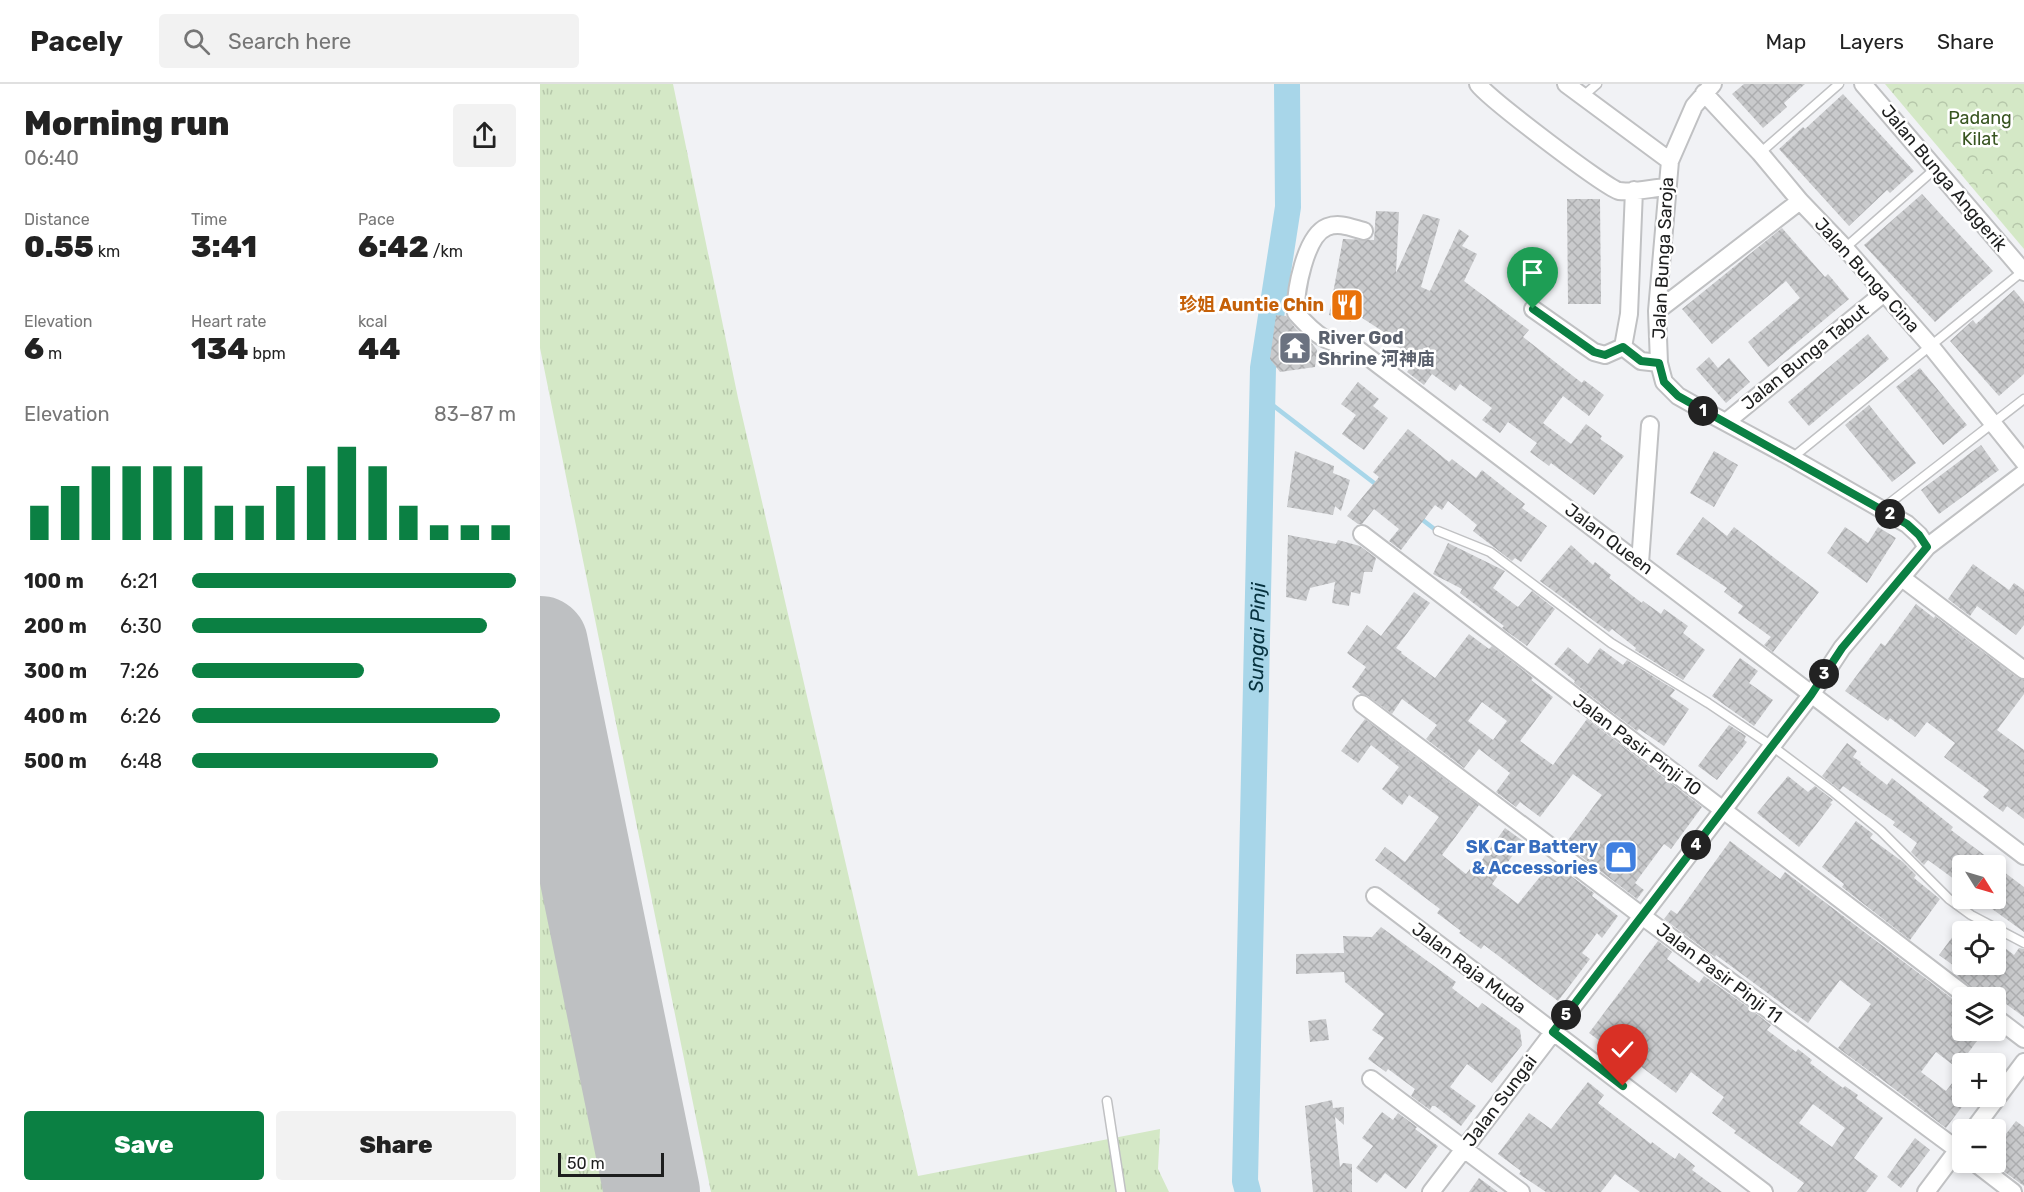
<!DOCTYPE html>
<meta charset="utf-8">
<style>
:root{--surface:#fff;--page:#f2f2f2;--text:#222;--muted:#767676;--line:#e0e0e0;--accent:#0b8043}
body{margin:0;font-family:Rubik,"Noto Sans SC",sans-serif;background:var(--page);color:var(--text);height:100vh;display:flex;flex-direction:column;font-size:22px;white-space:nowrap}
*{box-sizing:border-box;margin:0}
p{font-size:20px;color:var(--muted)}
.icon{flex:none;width:33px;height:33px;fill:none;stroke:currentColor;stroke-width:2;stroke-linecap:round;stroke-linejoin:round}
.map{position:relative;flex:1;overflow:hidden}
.sheet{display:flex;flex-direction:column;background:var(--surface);width:540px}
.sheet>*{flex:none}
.needle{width:39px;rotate:127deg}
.buttons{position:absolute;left:1412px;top:771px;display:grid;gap:12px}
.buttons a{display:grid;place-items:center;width:54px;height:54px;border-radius:6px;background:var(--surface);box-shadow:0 3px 9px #0003;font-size:30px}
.scale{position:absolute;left:18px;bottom:15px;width:106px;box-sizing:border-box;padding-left:6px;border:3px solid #1d1e1e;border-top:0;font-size:16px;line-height:21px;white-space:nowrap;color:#1d1e1e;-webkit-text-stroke:4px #fff;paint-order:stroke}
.pin{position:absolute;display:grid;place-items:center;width:51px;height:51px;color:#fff;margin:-62px -26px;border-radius:50% 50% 50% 0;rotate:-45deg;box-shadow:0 0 6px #0007}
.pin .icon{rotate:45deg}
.km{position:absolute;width:30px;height:30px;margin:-15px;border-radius:50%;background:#222;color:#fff;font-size:16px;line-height:30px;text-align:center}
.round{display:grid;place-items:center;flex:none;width:63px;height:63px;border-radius:6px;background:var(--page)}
.head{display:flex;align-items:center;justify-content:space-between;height:102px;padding:0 24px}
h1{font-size:33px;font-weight:800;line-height:45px}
.stats{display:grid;grid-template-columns:repeat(3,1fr);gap:9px;height:102px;padding:6px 24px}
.stats div{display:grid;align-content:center}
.stats b{font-size:30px;font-weight:800}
.stats small{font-size:16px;font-weight:400}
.stats p{font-size:16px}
.chart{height:168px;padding:12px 24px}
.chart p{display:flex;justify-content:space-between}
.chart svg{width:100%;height:108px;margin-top:6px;stroke:var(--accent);stroke-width:6}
.button{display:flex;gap:12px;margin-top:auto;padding:12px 24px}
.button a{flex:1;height:69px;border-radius:6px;background:var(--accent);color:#fff;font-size:24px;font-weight:800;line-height:69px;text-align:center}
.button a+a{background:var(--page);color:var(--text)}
ul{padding:0 24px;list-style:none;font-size:20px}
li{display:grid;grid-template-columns:96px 72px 1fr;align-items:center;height:45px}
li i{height:15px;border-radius:8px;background:var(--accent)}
header{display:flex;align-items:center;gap:36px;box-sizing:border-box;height:84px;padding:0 30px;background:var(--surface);border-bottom:2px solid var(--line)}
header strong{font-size:28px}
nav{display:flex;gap:33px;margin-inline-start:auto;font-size:21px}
.search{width:420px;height:54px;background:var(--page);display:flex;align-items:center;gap:15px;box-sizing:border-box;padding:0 21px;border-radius:6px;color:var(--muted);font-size:22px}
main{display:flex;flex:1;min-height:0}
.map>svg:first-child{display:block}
.grass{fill:url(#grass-tufts)}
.park{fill:url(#park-crowns)}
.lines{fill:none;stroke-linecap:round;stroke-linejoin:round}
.stream{stroke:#a8d6e9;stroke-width:4.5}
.river{stroke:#a8d6e9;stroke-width:26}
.taxiway{stroke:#bec0c2;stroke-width:39}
.runway{stroke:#bec0c2;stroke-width:96}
.building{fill:url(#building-cross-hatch);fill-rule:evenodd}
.lane-casing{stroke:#c0c1c3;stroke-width:11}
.street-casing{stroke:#c0c1c3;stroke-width:20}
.lane{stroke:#fff;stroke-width:8}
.street{stroke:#fff;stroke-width:16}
.route-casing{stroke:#fff;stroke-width:12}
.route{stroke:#0b8043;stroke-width:8}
.labels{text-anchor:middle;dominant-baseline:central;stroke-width:5;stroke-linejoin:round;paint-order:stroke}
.park-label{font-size:18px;fill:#385521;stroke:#fff}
.street-label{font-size:18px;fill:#1d1e1e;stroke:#fff}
.food-label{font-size:18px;font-weight:bold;fill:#c56008;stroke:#fff;text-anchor:end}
.worship-label{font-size:18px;font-weight:bold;fill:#5b616d;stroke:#fff;text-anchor:start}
.shop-label{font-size:18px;font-weight:bold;fill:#366cbe;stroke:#fff;text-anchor:end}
.water-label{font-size:20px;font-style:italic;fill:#06313e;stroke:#fff}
</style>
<header>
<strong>Pacely</strong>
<div class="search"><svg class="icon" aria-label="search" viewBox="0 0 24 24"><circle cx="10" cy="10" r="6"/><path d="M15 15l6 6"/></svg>Search here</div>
<nav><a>Map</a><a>Layers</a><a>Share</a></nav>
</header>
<main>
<section class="sheet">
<div class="head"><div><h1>Morning run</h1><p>06:40</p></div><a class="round"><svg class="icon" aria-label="share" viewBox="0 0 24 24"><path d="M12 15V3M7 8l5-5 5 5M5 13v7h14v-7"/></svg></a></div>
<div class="stats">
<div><p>Distance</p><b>0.55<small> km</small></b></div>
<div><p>Time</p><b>3:41</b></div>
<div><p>Pace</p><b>6:42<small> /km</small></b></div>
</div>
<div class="stats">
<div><p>Elevation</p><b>6<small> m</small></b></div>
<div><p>Heart rate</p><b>134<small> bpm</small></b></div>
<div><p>kcal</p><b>44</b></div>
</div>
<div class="chart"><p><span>Elevation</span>83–87 m</p>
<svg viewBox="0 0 160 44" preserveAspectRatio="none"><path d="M5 44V30M15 44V22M25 44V14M35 44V14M45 44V14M55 44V14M65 44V30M75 44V30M85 44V22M95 44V14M105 44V6M115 44V14M125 44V30M135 44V38M145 44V38M155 44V38"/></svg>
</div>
<ul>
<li><b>100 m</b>6:21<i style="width:100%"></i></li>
<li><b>200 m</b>6:30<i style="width:91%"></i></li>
<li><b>300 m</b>7:26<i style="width:53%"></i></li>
<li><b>400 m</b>6:26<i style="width:95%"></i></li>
<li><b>500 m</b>6:48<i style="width:76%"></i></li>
</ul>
<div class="button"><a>Save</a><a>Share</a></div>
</section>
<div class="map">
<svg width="1484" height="1108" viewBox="0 0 1484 1108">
<defs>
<pattern id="grass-tufts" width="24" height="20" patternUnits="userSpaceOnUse" patternTransform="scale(1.5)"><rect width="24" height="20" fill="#d4e8c6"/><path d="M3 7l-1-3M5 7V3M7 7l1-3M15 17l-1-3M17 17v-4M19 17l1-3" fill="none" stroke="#b6c7aa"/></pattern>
<pattern id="park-crowns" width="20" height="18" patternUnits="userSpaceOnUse" patternTransform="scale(1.5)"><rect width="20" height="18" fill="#d4e8c6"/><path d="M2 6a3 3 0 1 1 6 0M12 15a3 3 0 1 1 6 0" fill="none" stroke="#b6c7aa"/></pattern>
<pattern id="building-cross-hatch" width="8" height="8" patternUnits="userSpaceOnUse" patternTransform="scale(1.5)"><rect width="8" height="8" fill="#c9cacc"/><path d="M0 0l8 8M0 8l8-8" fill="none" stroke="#acadaf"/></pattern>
</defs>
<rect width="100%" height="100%" fill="#f1f2f5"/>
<path class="grass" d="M0,0H133L198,314L378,1092L620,1045L618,1085L629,1108H171L0,264Z
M0,776L68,1108H0Z"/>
<path class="park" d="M1345,0H1484V165Z"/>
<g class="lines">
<path class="stream" d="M722,313L838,402
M880,434L897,447"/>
<path class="river" id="s1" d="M708,1108L705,1097L723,284L748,123L747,0"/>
<path class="taxiway" d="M0,715C14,698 18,681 20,659
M0,734L30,754L45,782"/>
<path class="runway" d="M0,560L112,1108"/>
</g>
<path class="building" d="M1204,0H1265L1244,19L1247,23L1223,44L1192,10Z
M1303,10L1374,87L1350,109L1347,106L1309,142L1239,65L1263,43L1265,45Z
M1382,110L1453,187L1395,238L1324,161Z
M1027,115H1060L1061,220H1028Z
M836,127L859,128L856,189L883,130L900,135L881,203L890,207L919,145L929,152L922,162L937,170L924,197L989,246L983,253L1042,299L1044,296L1064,311L1049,332L1023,312L1003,339L1031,360L1046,340L1062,352L1060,355L1084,372L1054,411L1011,379L1009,382L990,368L997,359L968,338L960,349L942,336L952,324L920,300L915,307L892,290L884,301L867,288L875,277L853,260L856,256L813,228L811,238L789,231L803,155L834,156Z
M1242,144L1285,193L1288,190L1309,215L1228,283L1208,258L1260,214L1246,197L1172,260L1142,225Z
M1474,206L1484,218V290L1459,312L1410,257L1433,236L1436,240Z
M736,231L746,232L756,245L771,258L777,266L775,283L740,288L730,275Z
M1328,250L1349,275L1269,342L1248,318Z
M1169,273L1178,284L1189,274L1210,298L1186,319L1156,285Z
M1380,284L1427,341L1403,361L1356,303Z
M818,298L839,315L833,322L848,334L824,366L802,350L816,331L801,320Z
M1329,321L1376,379L1352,398L1305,341Z
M868,345L909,378L912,375L936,394L942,386L985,420L982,424L1007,442L981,478L975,474L972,477L933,447L937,441L908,417L902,426L895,421L861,466L849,457L859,445L834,425L822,440H818L807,432L839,393L833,388Z
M1441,361L1459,386L1399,430L1381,406Z
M755,367L794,382L793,389L810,396L801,427L795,422L793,431L747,423Z
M1174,367L1198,381L1174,423L1150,409Z
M1163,433L1187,452L1194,443L1279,508L1233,568L1224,561L1231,553L1198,529L1203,522L1184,508L1187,504L1136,470Z
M1305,443L1328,459L1338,443L1356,454L1327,499L1287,469Z
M748,451L796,460L798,456L820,462L836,474L832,488H824L820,510L811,508L809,522L792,519L795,498L770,504L766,517L746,513Z
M908,459L965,487L953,504L978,523L992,507L1015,525L987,562L962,544L964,542L920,509L922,505L893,490Z
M1031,461L1053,481L1055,478L1071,491L1069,494L1102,519L1103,517L1121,530L1124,525L1148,542L1143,549L1165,566L1143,596L1095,566L1096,564L1072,545L1069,548L1000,497Z
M1433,480L1469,506L1474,499L1484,506V541L1476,551L1437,522L1430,532L1408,515Z
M874,508L890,519L856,564L862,568L861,569L895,594L929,550L949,565L952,562L993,594L991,596L1013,613L980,657L1013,681L1047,635L1162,723L1131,765L1124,760L1095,799L1104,806L1097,815L1025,760L1062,711L1033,690L1000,733L980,718L976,723L956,708L970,689L939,665L924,684L886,655L897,641L862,615L852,630L828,612L821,610L812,603L826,583L807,569L827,541L841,552ZM942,618L967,637L953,656L928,637Z
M1376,520L1394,534L1395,532L1478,594L1484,596V610L1457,646L1484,666V735L1467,722L1463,728L1443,713L1449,706L1404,673L1415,659L1387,638L1375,653L1350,634L1348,637L1305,607L1341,559L1345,562Z
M1028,563L1048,580L1060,564L1083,581L1087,576L1135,606L1130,612L1149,625L1124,662L1099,645L1097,647L1034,599L1035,597L1014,580Z
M1200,574L1218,587L1209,599L1233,616L1214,642L1172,612Z
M825,635L939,721L902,771L926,790L930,785L934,787L965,744L983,757L952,800L978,820L1012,778L1054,809L1052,812L1078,832L1062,854L1057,849L1042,869L1050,875L1018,917L944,861L941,865L919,849L921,847L897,829L900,825L835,776L845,763L865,778L899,733L869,711L862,721L842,705L859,683L831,661L818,679L801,667Z
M1189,641L1206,652L1204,656L1207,658L1177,696L1158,682Z
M1307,659L1317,667L1313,673L1321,678L1320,680L1347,701L1352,694L1413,743L1411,746L1459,782H1456L1484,803V848L1437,814H1455V782H1422V801L1388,776L1384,781L1371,768L1377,759L1353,741L1355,738L1303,702L1300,706L1282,692Z
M1248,692L1268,708L1275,702L1293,716L1290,719L1292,720L1259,763L1217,729Z
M1316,737L1333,750L1330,754L1363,778L1376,791L1374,794L1400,815L1370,856L1302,803L1304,800L1282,783Z
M1190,757L1240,795L1245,788L1422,922V946H1445L1417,984L1396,968L1381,988L1406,1007L1422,986V1012H1430L1406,1044L1336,991V992L1298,964L1331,920L1300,896L1268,939L1176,871L1175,873L1124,835L1131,826L1137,830Z
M1422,840V880H1455V856L1474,871L1479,864L1484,865V933L1444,904L1439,910L1417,892L1421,887L1399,871Z
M841,843L916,898L912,904L938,924L942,919L980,946L982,961L952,999L927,980L910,1003L936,1022L921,1042L895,1022H892L890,1026L871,1012L875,1005L848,985L846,988L828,975L844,954L832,946L844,930L805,898L804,888L756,890V870L804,869L803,852L832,853Z
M1118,857L1132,868L1127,875L1159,899L1164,892L1209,924L1231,941L1227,946L1256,968L1258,965L1272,976L1270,979L1303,1004L1305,1002L1318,1011L1316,1014L1343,1034L1314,1074L1338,1092L1326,1108H1257L1264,1099L1194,1049L1196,1047L1172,1029L1184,1013L1151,988L1136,1009L1067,957L1064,960L1049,949ZM1273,1020L1305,1044L1292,1063L1259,1039Z
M786,935L789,956L770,958L768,937Z
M1048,998L1064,1011L1058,1019L1111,1060L1112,1058L1135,1075L1139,1069L1155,1082L1152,1086L1182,1108H1100L1075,1090L1061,1108H1006L979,1090L981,1087L958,1070L989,1029L1011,1045Z
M792,1016L793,1024L804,1023V1041L795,1033L800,1083L803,1079L812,1080V1108H773L765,1022Z
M842,1028L853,1036L858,1029L877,1043L875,1045L898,1062L866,1105L845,1089L837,1099L816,1084L833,1062L822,1054Z
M1476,1037L1484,1043V1102L1455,1081V1064Z
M1375,1054L1390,1066L1361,1104L1347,1093Z
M939,1094L958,1108H929Z"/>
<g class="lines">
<g class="lane-casing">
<path id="lane" d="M1042,13L1057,0
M1220,69L1299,0
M1305,164L1396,84
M1252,374L1483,187
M1342,425L1484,315
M898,447L950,468L1071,559L1168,619L1232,662L1292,707L1341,747L1409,815L1431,831L1484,859
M567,1017L581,1108"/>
</g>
<g class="street-casing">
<path id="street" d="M938,0C948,14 1066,104 1079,107C1094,109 1112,104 1126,103
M1026,0L1130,77
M1173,0L1154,22L1130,77L1117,227L1119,279L1124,298L1138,312L1161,325L1252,374L1367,440L1379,451L1387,463
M1323,0L1484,188
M1164,9L1220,69L1260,117L1305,164L1389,260L1484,378
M1094,106L1089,230L1083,263L1101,277L1119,279
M824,147C812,144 800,138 787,143C765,152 755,208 756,229C779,255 785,257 819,266L1484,772
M993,225L1054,268L1065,271L1083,263
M1117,227L1260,117
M1186,338L1344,209
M822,450L1429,914
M1100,479L1110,341
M1362,494L1484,586
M822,620L1102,832L1422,1069
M835,812L1224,1108
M1455,933L1484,955
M831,995L981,1108
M1433,1046L1484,978
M1434,1078L1473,1108
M891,1108L1271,611L1302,564L1387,463L1484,389
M1386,1108L1422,1060"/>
</g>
<use href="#lane" class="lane"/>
<use href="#street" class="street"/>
</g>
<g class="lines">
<g class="route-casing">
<path id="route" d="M993,225L1054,268L1065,271L1083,263L1101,277L1119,279L1124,298L1138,312L1367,440L1379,451L1387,463L1302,564L1271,611L1013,948L1083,1002"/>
</g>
<use href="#route" class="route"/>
</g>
<defs>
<g id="restaurant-square" transform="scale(1.725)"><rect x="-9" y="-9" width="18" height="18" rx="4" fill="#e8710a" stroke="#fff"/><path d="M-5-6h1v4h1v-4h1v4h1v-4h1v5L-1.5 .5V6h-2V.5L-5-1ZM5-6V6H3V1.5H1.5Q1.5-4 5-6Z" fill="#fff"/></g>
<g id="temple-square" transform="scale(1.725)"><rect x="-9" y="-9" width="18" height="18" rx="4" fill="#6b7280" stroke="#fff"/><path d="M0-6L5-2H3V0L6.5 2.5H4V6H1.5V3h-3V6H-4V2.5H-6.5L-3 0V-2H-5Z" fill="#fff"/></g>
<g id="shop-square" transform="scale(1.725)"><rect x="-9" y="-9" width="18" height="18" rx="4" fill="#3f7fe0" stroke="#fff"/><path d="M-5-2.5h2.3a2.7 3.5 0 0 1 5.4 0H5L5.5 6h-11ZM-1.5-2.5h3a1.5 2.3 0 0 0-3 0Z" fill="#fff"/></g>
</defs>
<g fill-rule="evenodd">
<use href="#restaurant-square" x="807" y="221"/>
<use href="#temple-square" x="755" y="264"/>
<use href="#shop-square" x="1081" y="773"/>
</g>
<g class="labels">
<g class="park-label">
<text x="1440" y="34">Padang<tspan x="1440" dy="21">Kilat</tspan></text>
</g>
<g class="street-label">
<text transform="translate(1404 94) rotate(50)">Jalan Bunga Anggerik</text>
<text transform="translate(1123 174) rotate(-87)">Jalan Bunga Saroja</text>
<text transform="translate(1327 191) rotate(48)">Jalan Bunga Cina</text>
<text transform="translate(1265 273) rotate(-39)">Jalan Bunga Tabut</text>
<text transform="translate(1069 455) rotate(37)">Jalan Queen</text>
<text transform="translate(1097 661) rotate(37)">Jalan Pasir Pinji 10</text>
<text transform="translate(929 884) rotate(37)">Jalan Raja Muda</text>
<text transform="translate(1179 889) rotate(37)">Jalan Pasir Pinji 11</text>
<text transform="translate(960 1017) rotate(-53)">Jalan Sungai</text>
</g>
<g class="food-label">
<text x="784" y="221">珍姐 Auntie Chin</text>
</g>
<g class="worship-label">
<text x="778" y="254">River God<tspan x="778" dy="21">Shrine 河神庙</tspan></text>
</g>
<g class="shop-label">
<text x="1058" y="763">SK Car Battery<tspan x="1058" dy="21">&amp; Accessories</tspan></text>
</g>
<g class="water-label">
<text stroke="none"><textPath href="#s1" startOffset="555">Sungai Pinji</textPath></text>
</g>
</g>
</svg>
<div class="buttons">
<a><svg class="needle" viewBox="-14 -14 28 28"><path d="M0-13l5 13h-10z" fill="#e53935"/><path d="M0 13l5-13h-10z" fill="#767676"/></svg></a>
<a><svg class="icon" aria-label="locate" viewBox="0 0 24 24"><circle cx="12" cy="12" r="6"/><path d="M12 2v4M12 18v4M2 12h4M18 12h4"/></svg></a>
<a><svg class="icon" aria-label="layers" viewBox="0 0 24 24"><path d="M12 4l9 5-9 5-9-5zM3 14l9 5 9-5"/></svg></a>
<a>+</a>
<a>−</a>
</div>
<div class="scale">50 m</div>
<div class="pin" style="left:993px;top:225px;background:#1e9e55"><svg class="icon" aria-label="arrive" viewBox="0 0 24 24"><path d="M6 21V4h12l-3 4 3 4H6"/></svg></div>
<div class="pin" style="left:1083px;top:1002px;background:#d93025"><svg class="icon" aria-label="check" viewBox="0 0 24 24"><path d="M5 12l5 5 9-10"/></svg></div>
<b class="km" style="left:1163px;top:327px">1</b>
<b class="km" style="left:1350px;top:430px">2</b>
<b class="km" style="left:1284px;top:590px">3</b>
<b class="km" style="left:1156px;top:761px">4</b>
<b class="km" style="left:1026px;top:931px">5</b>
</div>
</main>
